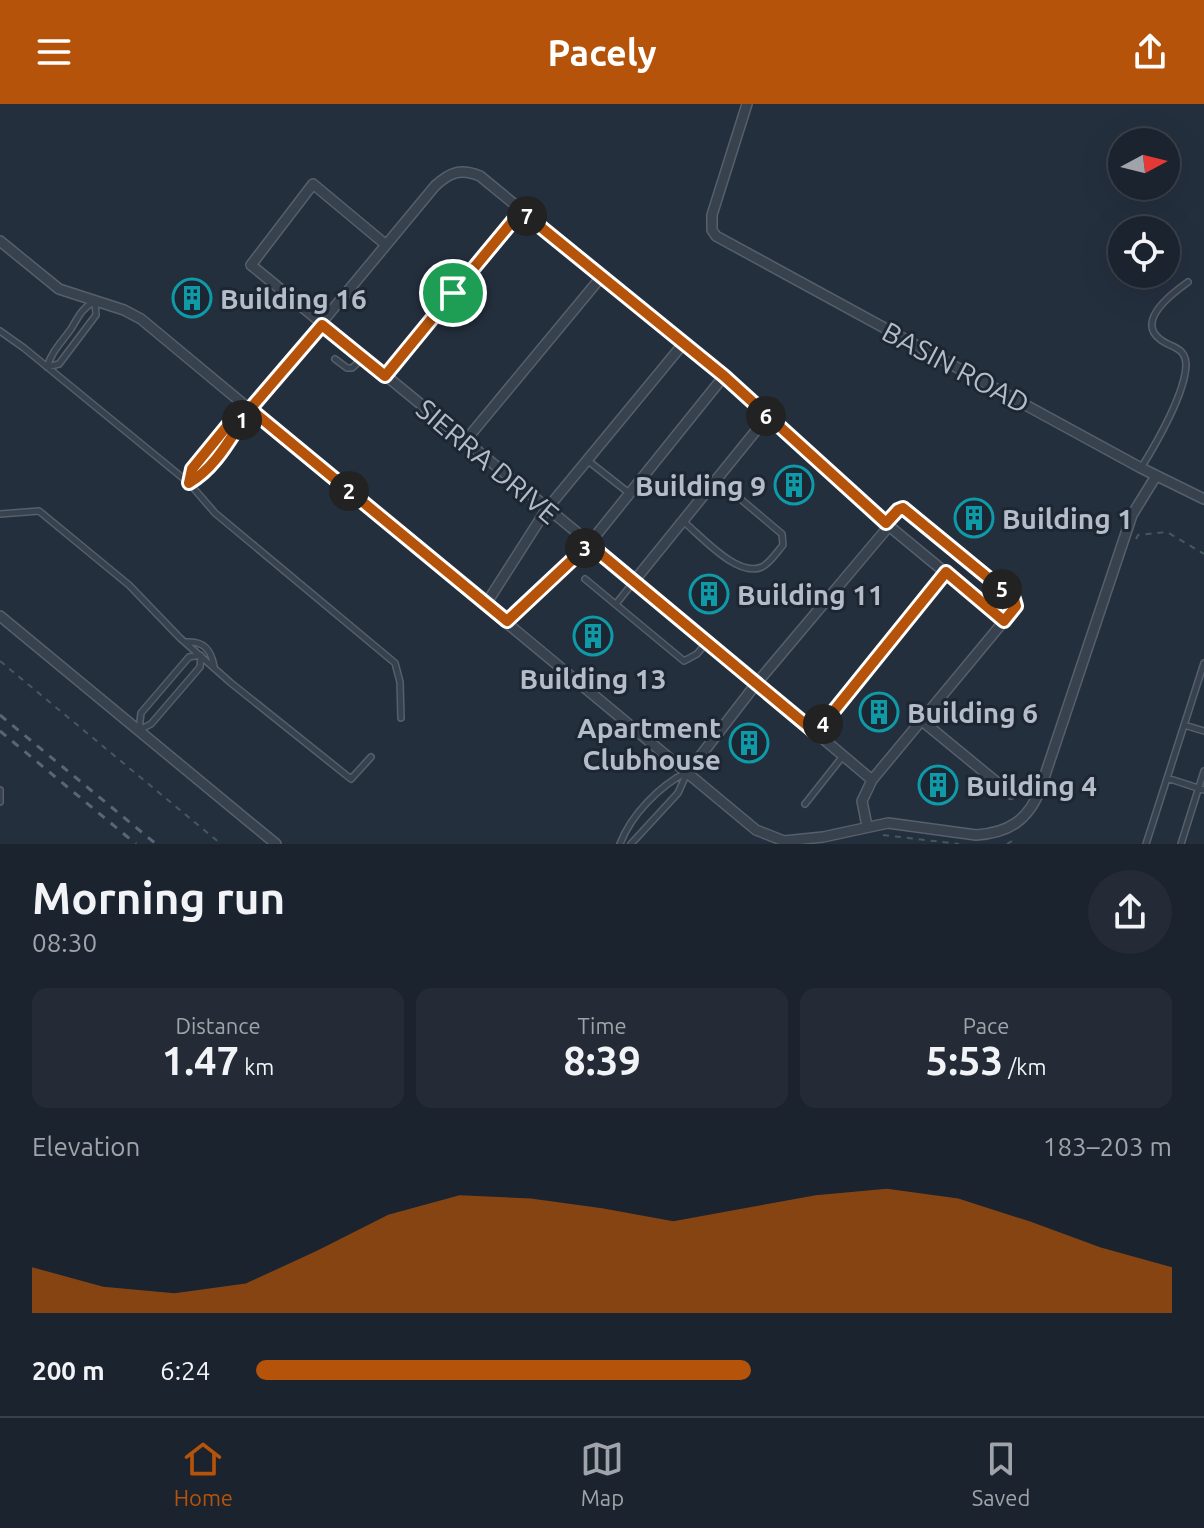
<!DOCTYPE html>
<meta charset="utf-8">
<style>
:root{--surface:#1b232e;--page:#242b36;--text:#f1f3f6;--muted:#a0a4aa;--line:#39404a;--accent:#b45309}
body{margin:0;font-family:Ubuntu,sans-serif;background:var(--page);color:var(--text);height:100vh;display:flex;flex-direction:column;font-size:30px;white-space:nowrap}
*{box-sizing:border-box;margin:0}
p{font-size:26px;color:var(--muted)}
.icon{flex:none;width:44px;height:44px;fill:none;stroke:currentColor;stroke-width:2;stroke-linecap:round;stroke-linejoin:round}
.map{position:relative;height:740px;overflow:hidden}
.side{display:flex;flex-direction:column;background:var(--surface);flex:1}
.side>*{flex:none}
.needle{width:52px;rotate:83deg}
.controls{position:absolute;left:1108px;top:24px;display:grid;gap:16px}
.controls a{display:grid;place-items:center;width:72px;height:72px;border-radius:50%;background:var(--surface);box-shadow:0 8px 32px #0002,0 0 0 2px var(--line);font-size:40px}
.pin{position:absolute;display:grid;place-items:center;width:68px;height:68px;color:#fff;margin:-34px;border:4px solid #fff;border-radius:50%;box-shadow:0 2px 8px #0007}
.km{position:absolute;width:40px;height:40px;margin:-20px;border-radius:50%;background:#222;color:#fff;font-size:22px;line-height:40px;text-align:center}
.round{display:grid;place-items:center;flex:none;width:84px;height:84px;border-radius:42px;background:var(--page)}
.overview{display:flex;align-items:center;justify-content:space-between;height:136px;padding:0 32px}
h1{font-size:44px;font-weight:700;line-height:60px}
.metrics{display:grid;grid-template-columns:repeat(3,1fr);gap:12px;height:136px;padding:8px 32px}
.metrics div{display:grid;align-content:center;border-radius:16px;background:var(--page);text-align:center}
.metrics b{font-size:40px;font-weight:700}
.metrics small{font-size:22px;font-weight:400}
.metrics p{font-size:22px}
.chart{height:224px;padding:16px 32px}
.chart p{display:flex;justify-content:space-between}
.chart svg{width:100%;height:144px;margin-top:8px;fill:var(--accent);opacity:.7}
ul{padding:0 32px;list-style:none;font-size:26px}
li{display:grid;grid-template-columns:128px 96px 1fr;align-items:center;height:60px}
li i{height:20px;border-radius:10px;background:var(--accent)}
header{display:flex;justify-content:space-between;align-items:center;height:104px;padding:0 32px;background:var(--accent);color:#fff;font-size:36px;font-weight:700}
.menu{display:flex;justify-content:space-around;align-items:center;height:112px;border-top:2px solid var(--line);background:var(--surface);font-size:22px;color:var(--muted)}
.menu a{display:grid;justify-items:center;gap:4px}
.menu .on{color:var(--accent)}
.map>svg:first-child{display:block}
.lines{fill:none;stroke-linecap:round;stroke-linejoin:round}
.lane-casing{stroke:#565f6c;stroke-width:8}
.street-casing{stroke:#565f6c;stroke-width:12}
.path{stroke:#44595c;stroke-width:2;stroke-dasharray:6 6;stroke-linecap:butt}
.lane{stroke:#38414e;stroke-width:5}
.street{stroke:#38414e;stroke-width:9}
.rail{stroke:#5a6575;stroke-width:3;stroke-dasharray:8 8;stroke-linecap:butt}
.route-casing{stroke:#fff;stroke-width:16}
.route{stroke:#b45309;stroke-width:10}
.labels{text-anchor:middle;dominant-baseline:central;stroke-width:6;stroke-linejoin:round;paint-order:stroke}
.poi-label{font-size:28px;font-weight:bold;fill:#b4bcc9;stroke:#1d2633;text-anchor:start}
.street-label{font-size:28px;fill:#b4bcc9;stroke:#1d2633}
</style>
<header><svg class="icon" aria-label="menu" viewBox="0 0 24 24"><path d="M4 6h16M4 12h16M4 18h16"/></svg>Pacely<svg class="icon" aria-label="share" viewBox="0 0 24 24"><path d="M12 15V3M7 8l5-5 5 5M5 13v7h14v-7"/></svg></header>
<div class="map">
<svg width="1204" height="740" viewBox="0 0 1204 740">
<rect width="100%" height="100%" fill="#242f3e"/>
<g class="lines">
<g class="lane-casing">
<path id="lane" d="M95,197L96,211L59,260L47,263C52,247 61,239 71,225C79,212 81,205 95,197Z
M0,227L24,244L189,379L215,409L395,559L400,578L401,614
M335,255L347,264H352L363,254
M587,356L629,389
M1141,364C1156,340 1186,288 1186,260C1185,243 1172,244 1161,236C1134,217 1174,188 1188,178
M189,378L192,365L228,321L241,318
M189,379C218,363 232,330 250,305
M0,410L39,407L129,481L180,534L231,579L351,675L371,653
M684,418C702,433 738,474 762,463C770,459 777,448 783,441L782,430L718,376
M887,419L898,406L903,404L1014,495L1016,502L1004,517
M585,475L684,557L697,550L707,538
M616,500L635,476
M187,538C204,537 211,546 214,562
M1184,621L1204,627
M139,626L141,609L189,553L200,551
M139,626L151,620L200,563L201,552
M816,629L946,469
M1167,674L1204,686
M0,686V698
M805,700L843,652
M620,740C631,711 659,682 687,668
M631,740L678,689L687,669
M1146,740L1204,559
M1181,740L1204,667"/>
</g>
<g class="street-casing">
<path id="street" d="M747,0L712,111V126L716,132L1141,364L1204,395
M0,137L59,185L124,206L141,215L756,726L784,737L823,733L888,719L976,731C1009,729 1028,716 1040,686L1132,411L1156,372
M385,140L313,80L251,161L635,476L872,676
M385,272L521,107
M250,305L435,82C450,68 461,64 480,72L724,272L889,422L1004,517L872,676L862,697L867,722
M466,336L602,172
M635,476L767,313
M486,500L546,406L683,240
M0,512L276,740
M507,517L589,440L724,272
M921,616L1011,690
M688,668L756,580L889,422"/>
</g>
<path class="path" d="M1136,435L1138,431L1167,428L1204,450
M0,557L221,740
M883,731L959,740
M1007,740L1012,737"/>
<use href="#lane" class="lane"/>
<use href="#street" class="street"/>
<path class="rail" d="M0,611L156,740
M0,627L136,740"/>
</g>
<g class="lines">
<g class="route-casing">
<path id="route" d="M453,189L385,272L322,221L250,305L241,318L228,321L192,365L189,379C218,362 232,330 250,305L507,517L589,440L816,629L946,468L1004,517L1016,502L1014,495L903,404L898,406L886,419L724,272L521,107L453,189"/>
</g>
<use href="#route" class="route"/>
</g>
<defs>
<g id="building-ring" transform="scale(2)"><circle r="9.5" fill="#1d2633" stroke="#0f9aa8" stroke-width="1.5"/><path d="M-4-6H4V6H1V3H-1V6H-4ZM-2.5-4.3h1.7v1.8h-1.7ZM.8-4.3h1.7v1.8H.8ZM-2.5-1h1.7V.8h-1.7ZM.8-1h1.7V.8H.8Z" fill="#0f9aa8"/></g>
</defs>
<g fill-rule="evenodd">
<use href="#building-ring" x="192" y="194"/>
<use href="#building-ring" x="794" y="381"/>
<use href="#building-ring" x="974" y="414"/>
<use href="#building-ring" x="709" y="490"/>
<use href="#building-ring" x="593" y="532"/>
<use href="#building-ring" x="879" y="608"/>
<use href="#building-ring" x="749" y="639"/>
<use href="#building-ring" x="938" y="681"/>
</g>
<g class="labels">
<g class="poi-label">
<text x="220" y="194">Building 16</text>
<text x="766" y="381" text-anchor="end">Building 9</text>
<text x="1002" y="414">Building 1</text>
<text x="737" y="490">Building 11</text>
<text x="593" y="574" text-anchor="middle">Building 13</text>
<text x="907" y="608">Building 6</text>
<text x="721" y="623" text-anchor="end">Apartment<tspan x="721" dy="32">Clubhouse</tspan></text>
<text x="966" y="681">Building 4</text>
</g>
<g class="street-label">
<text transform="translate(956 263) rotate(28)">BASIN ROAD</text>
<text transform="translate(488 357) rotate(40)">SIERRA DRIVE</text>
</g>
</g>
</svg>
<div class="controls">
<a><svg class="needle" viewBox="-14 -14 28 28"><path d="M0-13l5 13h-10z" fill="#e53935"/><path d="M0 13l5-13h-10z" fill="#a0a4aa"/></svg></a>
<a><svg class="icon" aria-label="locate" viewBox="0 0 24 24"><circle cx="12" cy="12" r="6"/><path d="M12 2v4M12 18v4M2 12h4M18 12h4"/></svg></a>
</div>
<div class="pin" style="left:453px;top:189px;background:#1e9e55"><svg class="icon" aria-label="arrive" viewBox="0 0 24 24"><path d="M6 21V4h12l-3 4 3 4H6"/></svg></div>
<b class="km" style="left:242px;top:316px">1</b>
<b class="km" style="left:349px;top:387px">2</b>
<b class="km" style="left:585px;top:444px">3</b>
<b class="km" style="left:823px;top:620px">4</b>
<b class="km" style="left:1002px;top:485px">5</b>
<b class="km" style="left:766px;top:312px">6</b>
<b class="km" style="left:527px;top:112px">7</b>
</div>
<section class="side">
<div class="overview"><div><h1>Morning run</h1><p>08:30</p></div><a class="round"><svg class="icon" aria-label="share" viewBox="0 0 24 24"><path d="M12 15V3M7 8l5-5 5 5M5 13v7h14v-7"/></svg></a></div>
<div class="metrics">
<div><p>Distance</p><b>1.47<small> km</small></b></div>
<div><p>Time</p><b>8:39</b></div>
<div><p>Pace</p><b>5:53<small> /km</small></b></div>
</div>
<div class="chart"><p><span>Elevation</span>183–203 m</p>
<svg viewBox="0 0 160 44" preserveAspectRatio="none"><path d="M0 44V30L10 36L20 38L30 35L40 25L50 14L60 8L70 9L80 12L90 16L100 12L110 8L120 6L130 9L140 16L150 24L160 30V44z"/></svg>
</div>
<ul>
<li><b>200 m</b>6:24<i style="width:54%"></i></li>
</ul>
</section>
<nav class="menu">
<a class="on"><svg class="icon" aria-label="home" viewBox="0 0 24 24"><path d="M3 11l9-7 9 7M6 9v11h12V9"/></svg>Home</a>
<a><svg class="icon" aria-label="map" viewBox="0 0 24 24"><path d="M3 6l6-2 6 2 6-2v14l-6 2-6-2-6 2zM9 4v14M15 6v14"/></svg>Map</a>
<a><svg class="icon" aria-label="saved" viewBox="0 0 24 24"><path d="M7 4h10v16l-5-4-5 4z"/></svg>Saved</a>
</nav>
